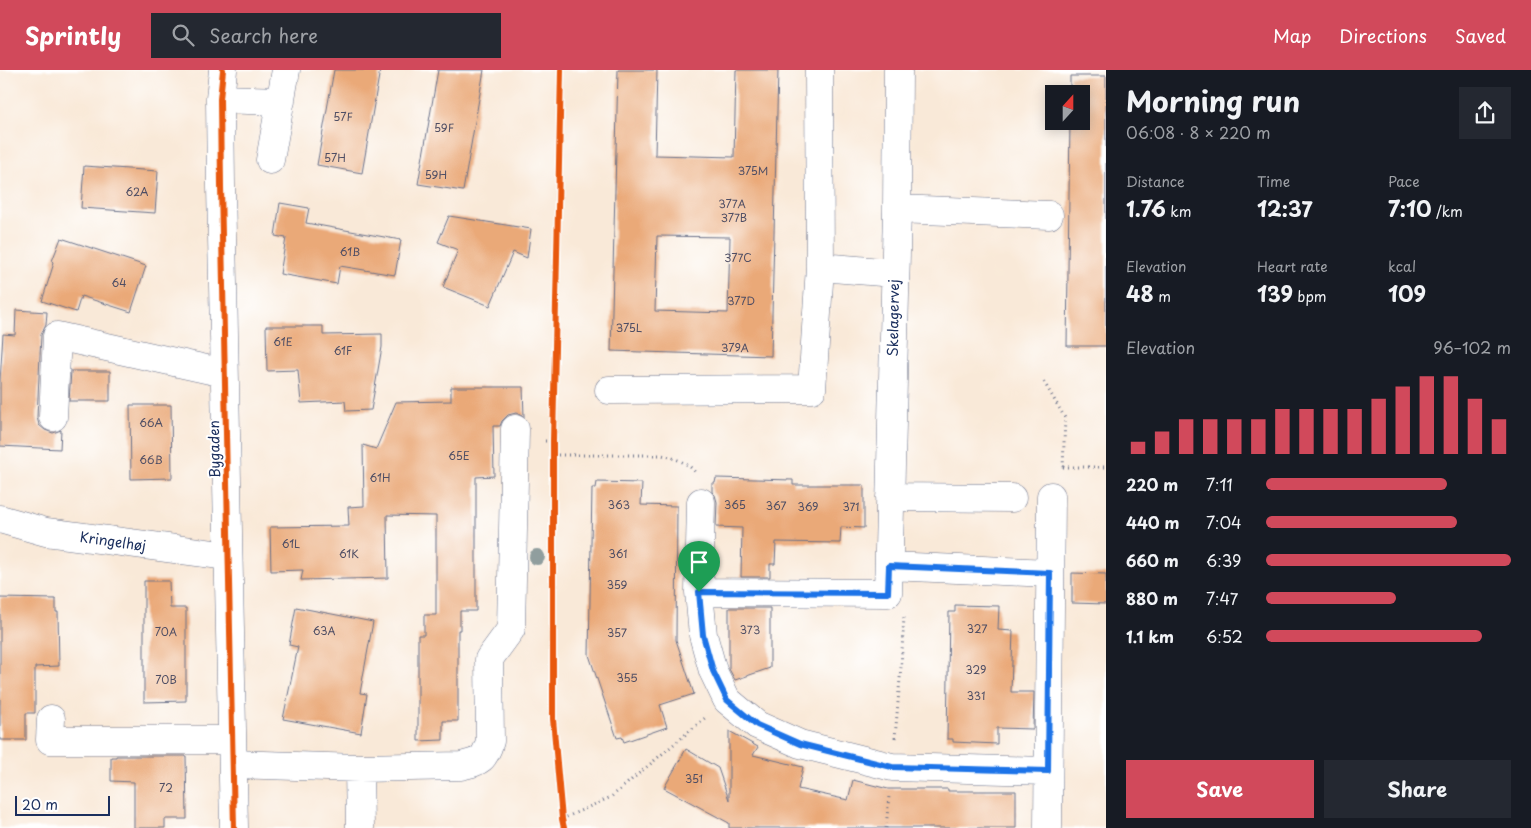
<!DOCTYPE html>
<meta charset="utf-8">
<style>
:root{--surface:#171b24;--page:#242831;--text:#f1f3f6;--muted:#9ea1a6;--accent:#d1495b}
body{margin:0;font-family:"Playpen Sans",sans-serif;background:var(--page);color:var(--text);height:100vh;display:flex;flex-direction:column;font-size:19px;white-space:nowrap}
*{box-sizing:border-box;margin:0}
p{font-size:16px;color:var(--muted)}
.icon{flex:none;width:28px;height:28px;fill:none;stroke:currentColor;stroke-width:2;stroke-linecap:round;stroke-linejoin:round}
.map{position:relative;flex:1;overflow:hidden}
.drawer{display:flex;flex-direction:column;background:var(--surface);width:425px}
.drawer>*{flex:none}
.needle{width:32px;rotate:21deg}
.fabs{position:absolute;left:1045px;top:15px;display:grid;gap:10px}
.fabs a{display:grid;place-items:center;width:45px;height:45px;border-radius:0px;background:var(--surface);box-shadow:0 2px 12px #0003;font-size:25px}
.scale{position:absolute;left:15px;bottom:12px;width:95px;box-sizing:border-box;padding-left:5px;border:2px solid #1b2f5e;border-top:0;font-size:14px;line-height:18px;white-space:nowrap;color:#1b2f5e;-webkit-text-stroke:4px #fff;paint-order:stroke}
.pin{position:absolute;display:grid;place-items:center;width:42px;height:42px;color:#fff;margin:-51px -21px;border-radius:50% 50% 50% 0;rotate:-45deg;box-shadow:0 0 5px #0007}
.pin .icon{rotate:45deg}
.round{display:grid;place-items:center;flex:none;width:52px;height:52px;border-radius:0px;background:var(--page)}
.summary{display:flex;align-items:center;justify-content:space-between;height:85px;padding:0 20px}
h1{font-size:28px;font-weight:700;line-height:38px}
.stats{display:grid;grid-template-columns:repeat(3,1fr);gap:8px;height:85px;padding:5px 20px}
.stats div{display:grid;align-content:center}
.stats b{font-size:21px;font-weight:700}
.stats small{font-size:14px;font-weight:400}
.stats p{font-size:14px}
.chart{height:140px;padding:10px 20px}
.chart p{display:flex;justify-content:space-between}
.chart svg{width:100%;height:90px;margin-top:5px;stroke:var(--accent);stroke-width:6}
.action{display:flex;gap:10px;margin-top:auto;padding:10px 20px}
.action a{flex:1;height:58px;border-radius:0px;background:var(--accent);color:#fff;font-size:20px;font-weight:700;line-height:58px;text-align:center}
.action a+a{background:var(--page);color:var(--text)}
ul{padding:0 20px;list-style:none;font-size:16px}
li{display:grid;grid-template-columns:80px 60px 1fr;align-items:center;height:38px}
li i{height:12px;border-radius:6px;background:var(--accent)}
header{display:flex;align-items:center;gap:30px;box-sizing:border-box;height:70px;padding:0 25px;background:var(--accent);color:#fff}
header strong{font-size:24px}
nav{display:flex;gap:28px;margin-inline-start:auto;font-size:18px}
.search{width:350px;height:45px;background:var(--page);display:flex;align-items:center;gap:12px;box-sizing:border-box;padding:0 18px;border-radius:0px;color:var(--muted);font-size:19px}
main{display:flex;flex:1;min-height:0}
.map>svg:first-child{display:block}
.building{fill:#eaa978;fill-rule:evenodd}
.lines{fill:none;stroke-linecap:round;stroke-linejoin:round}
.minor-casing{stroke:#697089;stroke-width:29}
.path{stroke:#697089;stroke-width:3;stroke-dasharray:1 4;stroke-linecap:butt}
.minor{stroke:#fff;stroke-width:28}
.cycleway-casing{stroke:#fff;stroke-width:9}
.cycleway{stroke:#e8590c;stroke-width:6}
.tree{fill:#909e9e}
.route-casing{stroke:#fff;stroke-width:10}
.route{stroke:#1a73e8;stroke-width:6}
.labels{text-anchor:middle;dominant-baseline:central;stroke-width:4;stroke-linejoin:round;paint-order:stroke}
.number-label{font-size:11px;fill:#4f4e64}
.street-label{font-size:14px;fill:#1b2f5e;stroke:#fff}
</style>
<header>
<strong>Sprintly</strong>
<div class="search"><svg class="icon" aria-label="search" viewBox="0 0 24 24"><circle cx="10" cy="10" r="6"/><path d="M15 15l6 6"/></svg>Search here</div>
<nav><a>Map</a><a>Directions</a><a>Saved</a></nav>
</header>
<main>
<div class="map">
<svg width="1106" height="758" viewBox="0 0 1106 758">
<rect width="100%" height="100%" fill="#fff"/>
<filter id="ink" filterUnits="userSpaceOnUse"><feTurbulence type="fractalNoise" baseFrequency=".02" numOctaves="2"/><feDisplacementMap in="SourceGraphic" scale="10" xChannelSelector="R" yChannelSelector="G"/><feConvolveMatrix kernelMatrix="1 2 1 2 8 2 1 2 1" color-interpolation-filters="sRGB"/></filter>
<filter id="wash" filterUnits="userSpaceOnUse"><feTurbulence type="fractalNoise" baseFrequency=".0096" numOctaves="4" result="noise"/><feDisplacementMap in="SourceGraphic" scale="20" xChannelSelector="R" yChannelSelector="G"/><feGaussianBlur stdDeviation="1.12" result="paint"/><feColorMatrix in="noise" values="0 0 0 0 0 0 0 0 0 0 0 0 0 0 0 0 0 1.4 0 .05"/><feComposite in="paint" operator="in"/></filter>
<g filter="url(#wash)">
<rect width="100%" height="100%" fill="#f9e9d8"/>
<g id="blocks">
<path class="building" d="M334,0H380L362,103L317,95Z
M438,0H484L463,121L418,114Z
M618,0H657L655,85L734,87L736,0H778L771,286L611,281ZM657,166L730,167L728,243L655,241Z
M1070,6H1106V276H1067L1070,51H1081V24H1070Z
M84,96L158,101L155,143L81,138Z
M280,133L309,138L306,153L401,170L395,205L340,196L337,214L280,204L286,168L275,166Z
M449,146L531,159L527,188L513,182L490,236L443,217L458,180L438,172Z
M61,168L146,196L131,242L81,226L76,242L42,231L53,196L52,195L53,192L52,191Z
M16,240L47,242L46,255L41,265L37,347L39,355L45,360L53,363L61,360L60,379L0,376V311L3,264L15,265Z
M266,256H323V265L382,264V277L371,340L346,341L345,331L301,333L298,300L267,301Z
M71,301H110V331H69Z
M451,317H523L524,347L516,343L508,345L502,351L500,356H493L494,406L476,407V541H460V560H458V651H443V670L418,671V565H424V545H436V446L387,445L388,508L301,510L303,500L271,501L270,457L349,456L348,437L364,436L363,375L376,379L396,332L451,331Z
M130,335H171L172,408L131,409Z
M716,408L793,410V415H864V458L841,457L840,473L776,472L775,494H770V507H741L742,458L716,457L717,432L715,425L712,422V413H715Z
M597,412L642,413L641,435L677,436L676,570L694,624L660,635L667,657L624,672L622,667L617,668L589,585L592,418H596Z
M1072,503L1106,504V534L1072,533Z
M144,511H169L170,538H186V631L144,632Z
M0,528L56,529V542H58L59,596L35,597V643H26V670H0Z
M955,535L999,536L998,560L1013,561L1011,622H1034L1033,659L997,658V674L953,672V669H947L949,542H955Z
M296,537L373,552L360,623L367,624L361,663L283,649L298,577L289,575Z
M729,538H770V598L735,610L729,599Z
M729,661L758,677L753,685L803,697L798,719L848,730L853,710L888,719H948V721H1016V758H729V753L664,718L686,679L718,698L729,730Z
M116,686H186L187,749H165V758H134V712L111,711V687H116Z"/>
</g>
</g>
<g filter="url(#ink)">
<use href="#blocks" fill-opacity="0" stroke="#697089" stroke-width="1"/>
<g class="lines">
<g class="minor-casing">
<path id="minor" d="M223,0L220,29L221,116L234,758
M819,0L820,197
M220,29L281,31
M270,90L286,0
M897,139L1049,145
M609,320L812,319L820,197L894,203
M53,347L57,266L224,303
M890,427L1012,428
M701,432L699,522L703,565L713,601L727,630L757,655L800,674L892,697L1048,701
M0,449L46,462L228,486
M889,496L1050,503
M699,522L888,523L897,139L898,0
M51,649L50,670H232
M233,694L359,698L461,696C480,691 484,691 490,671L489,589L511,559L515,359
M359,698L360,758
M1048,758L1051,426"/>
</g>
<path class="path" d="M1044,312L1065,348L1063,398
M545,371H553
M553,385H662C674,388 687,392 695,402
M1063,397H1106
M895,668L901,597L904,547
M562,749L611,727L705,648
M886,758L889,726"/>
<use href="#minor" class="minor"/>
<g class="cycleway-casing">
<path id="cycleway" d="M223,0L220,29L221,116L234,758
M561,0L553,371V649L562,749L564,758"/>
</g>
<use href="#cycleway" class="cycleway"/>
</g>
<circle class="tree" cx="537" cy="487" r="8"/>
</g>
<g class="lines" filter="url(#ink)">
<g class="route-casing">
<path id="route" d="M889,496L1050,503L1048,701L892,697L800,674L757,655L727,630L713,601L703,565L699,522L888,523Z"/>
</g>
<use href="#route" class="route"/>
</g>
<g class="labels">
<g class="number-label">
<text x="343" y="46">57F</text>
<text x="444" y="57">59F</text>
<text x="335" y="87">57H</text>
<text x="753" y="100">375M</text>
<text x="436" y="104">59H</text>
<text x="137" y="121">62A</text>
<text x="732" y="133">377A</text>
<text x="734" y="147">377B</text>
<text x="350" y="181">61B</text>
<text x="738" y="187">377C</text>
<text x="119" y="212">64</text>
<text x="741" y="230">377D</text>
<text x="629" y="257">375L</text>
<text x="283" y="271">61E</text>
<text x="735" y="277">379A</text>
<text x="343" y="280">61F</text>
<text x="151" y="352">66A</text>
<text x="459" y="385">65E</text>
<text x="151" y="389">66B</text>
<text x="380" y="407">61H</text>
<text x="619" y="434">363</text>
<text x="735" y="434">365</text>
<text x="776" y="435">367</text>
<text x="808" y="436">369</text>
<text x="851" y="436">371</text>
<text x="291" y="473">61L</text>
<text x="349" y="483">61K</text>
<text x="618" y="483">361</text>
<text x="617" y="514">359</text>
<text x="977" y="558">327</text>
<text x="750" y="559">373</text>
<text x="324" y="560">63A</text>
<text x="166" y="561">70A</text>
<text x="617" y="562">357</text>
<text x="976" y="599">329</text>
<text x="627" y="607">355</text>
<text x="166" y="609">70B</text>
<text x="976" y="625">331</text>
<text x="694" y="708">351</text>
<text x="166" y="717">72</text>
</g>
<g class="street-label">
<text transform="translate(893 248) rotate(-89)">Skelagervej</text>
<text transform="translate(214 379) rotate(-91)">Bygaden</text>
<text transform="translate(113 471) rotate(8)">Kringelhøj</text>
</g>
</g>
</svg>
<div class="fabs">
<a><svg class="needle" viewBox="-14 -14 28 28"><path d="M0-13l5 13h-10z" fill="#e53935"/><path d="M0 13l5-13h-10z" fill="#9ea1a6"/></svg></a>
</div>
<div class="scale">20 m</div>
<div class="pin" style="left:699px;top:522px;background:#1e9e55"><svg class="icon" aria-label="arrive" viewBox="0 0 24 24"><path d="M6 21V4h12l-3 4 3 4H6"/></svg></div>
</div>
<section class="drawer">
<div class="summary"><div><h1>Morning run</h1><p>06:08 · 8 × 220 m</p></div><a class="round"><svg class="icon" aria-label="share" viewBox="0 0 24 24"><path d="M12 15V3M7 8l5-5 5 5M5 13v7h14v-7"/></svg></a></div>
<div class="stats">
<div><p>Distance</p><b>1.76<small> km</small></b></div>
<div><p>Time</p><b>12:37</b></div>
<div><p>Pace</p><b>7:10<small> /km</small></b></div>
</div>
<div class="stats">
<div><p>Elevation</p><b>48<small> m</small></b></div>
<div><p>Heart rate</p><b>139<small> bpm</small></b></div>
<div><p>kcal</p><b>109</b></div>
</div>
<div class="chart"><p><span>Elevation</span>96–102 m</p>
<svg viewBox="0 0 160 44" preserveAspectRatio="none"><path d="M5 44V38M15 44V33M25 44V27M35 44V27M45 44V27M55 44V27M65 44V22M75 44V22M85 44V22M95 44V22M105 44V17M115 44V11M125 44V6M135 44V6M145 44V17M155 44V27"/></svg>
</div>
<ul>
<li><b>220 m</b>7:11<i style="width:74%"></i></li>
<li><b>440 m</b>7:04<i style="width:78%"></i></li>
<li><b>660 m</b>6:39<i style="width:100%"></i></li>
<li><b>880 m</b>7:47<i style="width:53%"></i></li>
<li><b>1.1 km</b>6:52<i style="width:88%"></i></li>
</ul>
<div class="action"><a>Save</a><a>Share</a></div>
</section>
</main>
